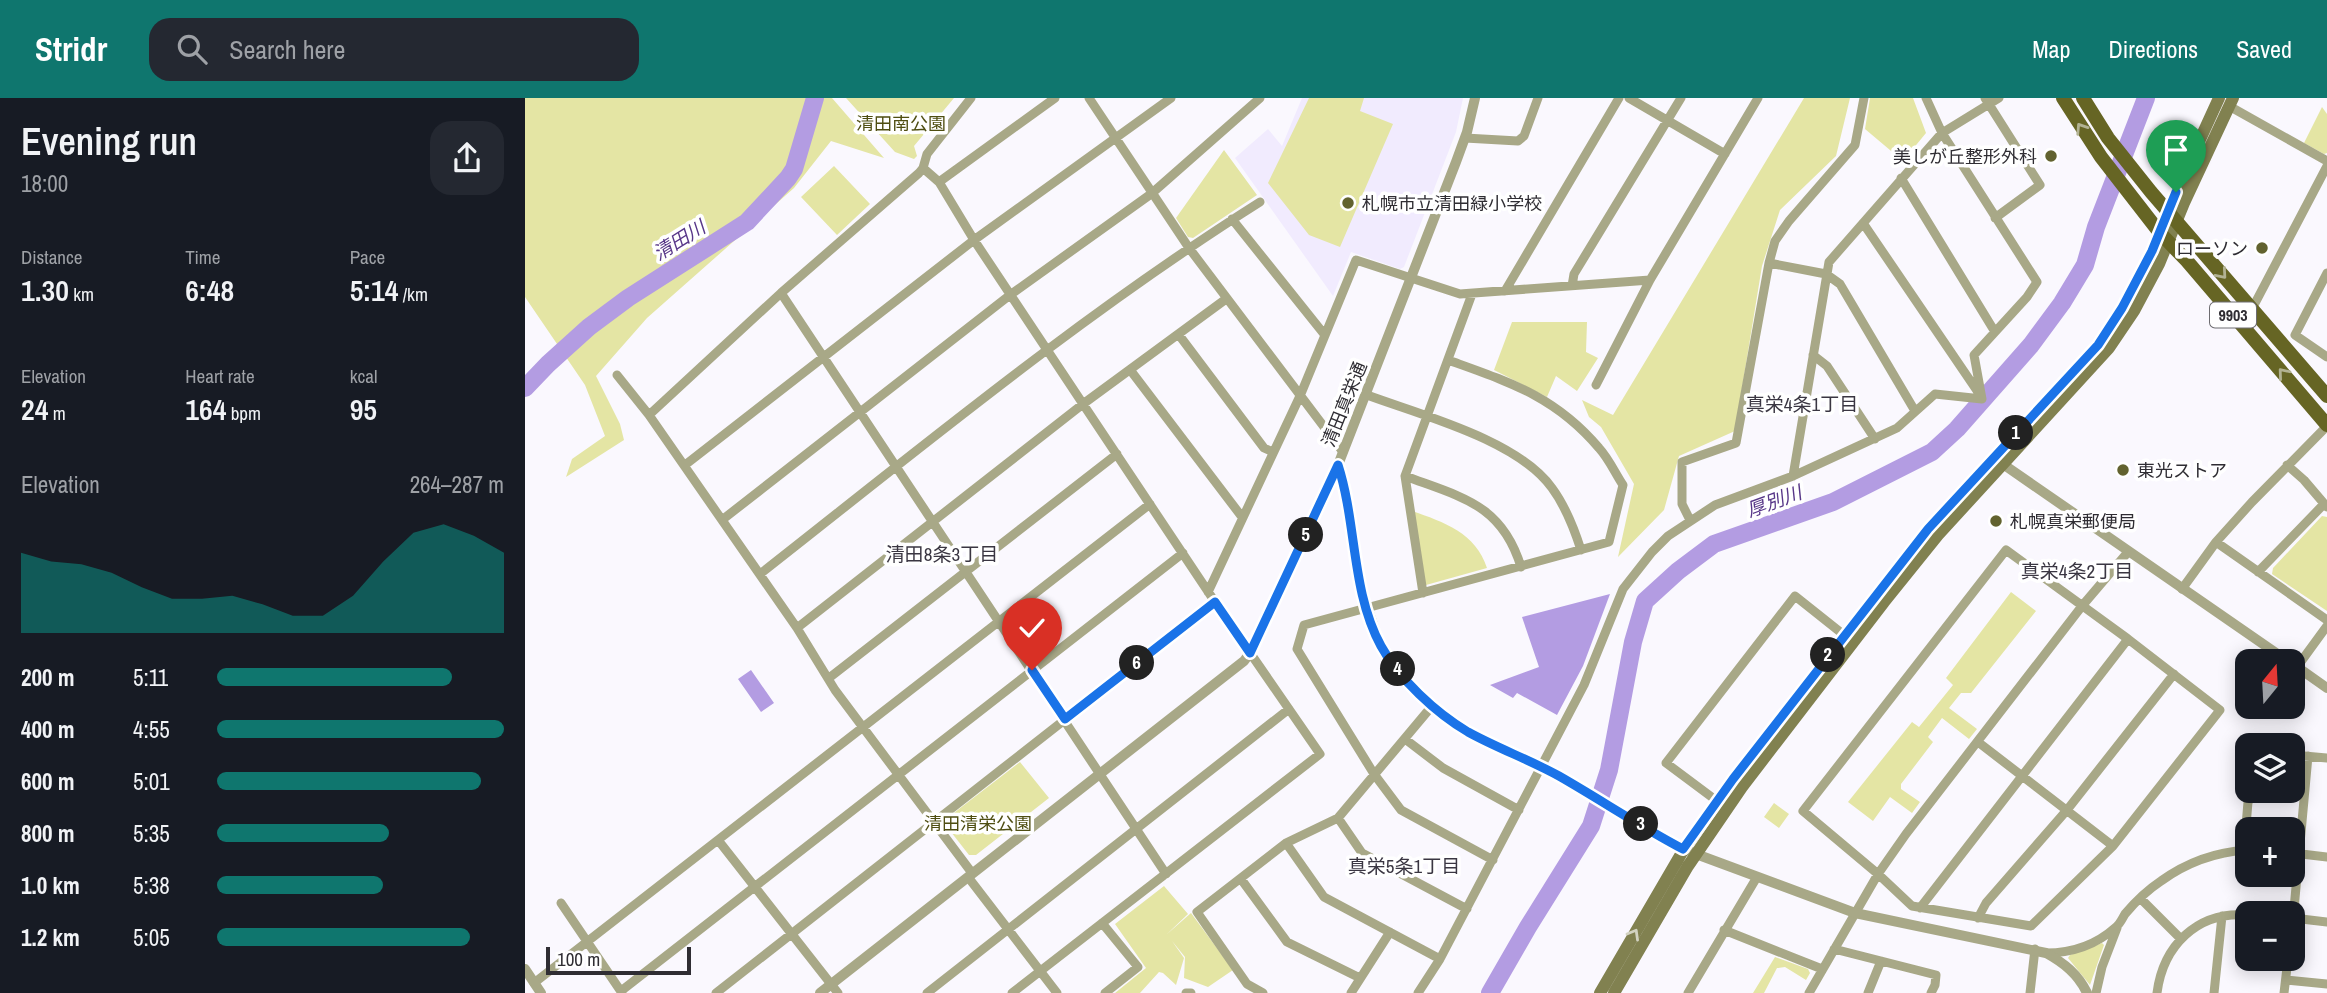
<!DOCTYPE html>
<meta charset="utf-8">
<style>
:root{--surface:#171b24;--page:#242831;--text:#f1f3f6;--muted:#9ea1a6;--accent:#0f766e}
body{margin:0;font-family:"Archivo Narrow","Noto Sans JP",sans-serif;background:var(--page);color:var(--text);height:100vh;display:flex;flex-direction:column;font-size:26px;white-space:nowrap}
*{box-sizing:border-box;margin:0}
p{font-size:23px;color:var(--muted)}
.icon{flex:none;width:38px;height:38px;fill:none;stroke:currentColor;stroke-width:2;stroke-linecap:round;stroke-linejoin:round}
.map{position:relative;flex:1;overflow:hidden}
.side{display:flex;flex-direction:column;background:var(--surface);width:525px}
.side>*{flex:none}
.needle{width:46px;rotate:18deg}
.controls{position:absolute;left:1710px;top:551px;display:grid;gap:14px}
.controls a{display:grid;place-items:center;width:70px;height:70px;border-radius:14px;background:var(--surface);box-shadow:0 4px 18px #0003;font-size:35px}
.scale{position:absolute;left:21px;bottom:18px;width:145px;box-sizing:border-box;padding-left:7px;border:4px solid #2f2d33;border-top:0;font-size:19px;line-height:24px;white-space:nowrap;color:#2f2d33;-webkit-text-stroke:5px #fff;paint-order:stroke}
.pin{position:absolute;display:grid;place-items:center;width:60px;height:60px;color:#fff;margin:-72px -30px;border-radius:50% 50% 50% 0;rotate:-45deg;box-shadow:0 0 7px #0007}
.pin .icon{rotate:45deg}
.km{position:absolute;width:35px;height:35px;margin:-18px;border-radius:50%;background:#222;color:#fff;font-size:19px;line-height:35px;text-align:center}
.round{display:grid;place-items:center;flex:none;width:74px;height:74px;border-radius:21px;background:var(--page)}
.summary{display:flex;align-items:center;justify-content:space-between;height:119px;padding:0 21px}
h1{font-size:38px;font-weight:600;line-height:52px}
.stats{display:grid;grid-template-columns:repeat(3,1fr);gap:10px;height:119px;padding:7px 21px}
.stats div{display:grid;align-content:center}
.stats b{font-size:30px;font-weight:600}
.stats small{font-size:19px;font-weight:400}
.stats p{font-size:19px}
.chart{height:196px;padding:14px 21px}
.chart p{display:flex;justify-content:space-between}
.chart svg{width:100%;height:126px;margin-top:7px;fill:var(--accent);opacity:.7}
ul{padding:0 21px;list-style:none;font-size:23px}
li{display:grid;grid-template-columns:112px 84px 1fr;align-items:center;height:52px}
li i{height:18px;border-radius:9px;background:var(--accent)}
header{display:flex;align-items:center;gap:42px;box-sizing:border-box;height:98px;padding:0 35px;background:var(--accent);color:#fff}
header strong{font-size:33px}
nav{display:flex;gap:38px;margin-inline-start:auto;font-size:24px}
.search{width:490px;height:63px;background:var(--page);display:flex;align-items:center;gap:18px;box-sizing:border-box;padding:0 24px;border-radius:21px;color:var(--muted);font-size:26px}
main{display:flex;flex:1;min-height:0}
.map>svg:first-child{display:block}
.built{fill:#f1ebfe}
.green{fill:#e4e5a4}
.water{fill:#b39ce2}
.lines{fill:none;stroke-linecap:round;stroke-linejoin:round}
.river{stroke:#b39ce2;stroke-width:18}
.minor{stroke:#a8a887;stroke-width:9}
.tertiary{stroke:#a8a887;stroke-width:10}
.secondary{stroke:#818150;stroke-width:12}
.primary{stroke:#666524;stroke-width:14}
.oneway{stroke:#b2b292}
.oneway2{stroke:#d3d3c2}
.route-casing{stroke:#fff;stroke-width:14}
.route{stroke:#1a73e8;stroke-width:9}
.poi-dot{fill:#62622f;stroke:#fff;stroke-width:2.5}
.labels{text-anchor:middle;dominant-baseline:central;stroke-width:7;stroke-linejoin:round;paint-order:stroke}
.shield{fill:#fff;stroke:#6d6c70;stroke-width:2}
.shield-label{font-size:16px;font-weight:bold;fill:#2f2d33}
.park-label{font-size:18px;fill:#4f4e12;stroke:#fff}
.poi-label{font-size:18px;fill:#2f2d33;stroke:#fff;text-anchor:start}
.street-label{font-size:18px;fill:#2f2d33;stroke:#fff}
.water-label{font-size:19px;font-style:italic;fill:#573688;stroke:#fff}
.neighbourhood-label{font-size:19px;fill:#3a3642;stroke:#fff}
</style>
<header>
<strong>Stridr</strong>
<div class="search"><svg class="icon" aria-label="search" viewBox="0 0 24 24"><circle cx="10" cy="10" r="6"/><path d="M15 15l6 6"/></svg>Search here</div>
<nav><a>Map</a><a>Directions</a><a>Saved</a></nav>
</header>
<main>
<section class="side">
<div class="summary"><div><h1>Evening run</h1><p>18:00</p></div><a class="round"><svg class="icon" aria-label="share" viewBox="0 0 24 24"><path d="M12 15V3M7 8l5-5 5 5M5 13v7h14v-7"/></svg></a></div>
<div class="stats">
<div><p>Distance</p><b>1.30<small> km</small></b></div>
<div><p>Time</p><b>6:48</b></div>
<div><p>Pace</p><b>5:14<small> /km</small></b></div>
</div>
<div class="stats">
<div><p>Elevation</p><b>24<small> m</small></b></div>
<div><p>Heart rate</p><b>164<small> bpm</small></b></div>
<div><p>kcal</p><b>95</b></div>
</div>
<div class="chart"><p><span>Elevation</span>264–287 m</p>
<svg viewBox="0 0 160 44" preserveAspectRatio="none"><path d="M0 44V16L10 19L20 20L30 23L40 28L50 32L60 32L70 31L80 34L90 38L100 38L110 31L120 19L130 9L140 6L150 10L160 16V44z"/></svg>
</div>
<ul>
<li><b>200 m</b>5:11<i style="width:82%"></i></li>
<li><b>400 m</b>4:55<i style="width:100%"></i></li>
<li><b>600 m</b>5:01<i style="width:92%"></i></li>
<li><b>800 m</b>5:35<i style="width:60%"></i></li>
<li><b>1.0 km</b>5:38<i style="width:58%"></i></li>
<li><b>1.2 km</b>5:05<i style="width:88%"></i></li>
</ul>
</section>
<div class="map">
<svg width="1802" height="895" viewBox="0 0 1802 895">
<rect width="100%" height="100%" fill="#faf8fe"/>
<path class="built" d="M777,0H938L931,34L879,169L875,171L826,154L808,198L710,60L743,31L757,48Z"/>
<path class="green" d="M0,0H307L359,60L306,43L269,90L122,220L71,278L95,326L99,342L41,379L47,361L80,338L60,287L0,199Z
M321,0H429L389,48L392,58L389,61L370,54Z
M784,0H839L835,13L868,26L815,149L784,137L743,85Z
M1279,0H1325L1311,58L1255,112L1237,168L1210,333L1154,358L1139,412L1093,459L1109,386L1076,329L1064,319L1057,302L1088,317Z
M1345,0H1388L1401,35L1378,63L1340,31Z
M1797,9L1802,16V55L1799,56L1779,45Z
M699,52L732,97L668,140L663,139L651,120Z
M309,68L345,106L312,137L276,99Z
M987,224H1062L1061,254L1073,260L1052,293L1031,278L1022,299L969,272Z
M887,413C919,424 951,435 962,470L901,487L898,484Z
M1797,418L1802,419V513L1747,476L1748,470Z
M1486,494L1511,513L1446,595H1436L1424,610L1452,631L1444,641L1417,620L1403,639L1408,644L1376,686V691L1395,704L1387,715L1365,699L1348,723L1323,704L1387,624L1394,629L1428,587L1421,580Z
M495,664L524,700L451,757H444L419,725L421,721Z
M1249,705L1264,716L1254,730L1239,719Z
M639,788L663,816L641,837L666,815L708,872L683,889L659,880L660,859L647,843L659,860L651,887L638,875L634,874L615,895H590L621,870L590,826Z
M1577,845L1579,847L1565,887L1543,860L1545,857Z
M1250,859L1283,871L1285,875L1281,882L1260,869L1252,870L1239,895H1228Z"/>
<path class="water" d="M1085,496L1058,568L1032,617L992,595L988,600L965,587L1014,569L997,519Z
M226,572L249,605L236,614L213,581Z"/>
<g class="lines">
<path class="river" d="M0,290L23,266L64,229L103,200L222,124L263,80L269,71L290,0
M965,895L1003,829L1066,728L1084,672L1108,544L1120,503L1153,473L1189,446L1308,404L1407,354L1432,331L1506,247L1537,205L1560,167L1571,129L1621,0"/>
<path class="minor" d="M446,0L402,56L398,70L394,75L256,195L124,317L272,530L310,592L447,775
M564,0L664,150L818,354
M1104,0L1200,56
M1460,0L1515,87L1470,120
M1704,8L1802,63
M940,40L993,43L999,38L1013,0
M398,70L414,84L449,142L558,306L690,504L795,656L487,895
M1376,80L1470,234
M414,84L530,0
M707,121L799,236
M1338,125L1455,297
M1244,165L1301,176L1315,186L1390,313
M1802,175L1770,237L1802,259
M1047,188L1049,176L1156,0
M980,193L1094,0
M256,195L641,776
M1727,211L1802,68
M654,237L739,350L748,354
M1288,257L1302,268L1350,341
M923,262C984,284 1030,298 1074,350C1084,361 1090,375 1098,387L1084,444L779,527L772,551L849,676L876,712L968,762
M606,273L717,419
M92,277L124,317
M1071,287L1125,182
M842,297C896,317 993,342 1027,390C1041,409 1049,430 1056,452
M160,367L449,142L646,0
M1762,367L1779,382L1802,409
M880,378C936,399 977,406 996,469
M1268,378L1304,164L1417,35L1474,0
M197,422L485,197L626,96L735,0
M1165,422L1157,406V364L1211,345L1244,165L1250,143L1264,123L1330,47L1339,0
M1691,444L1802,522
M1481,452L1603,541L1695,612L1588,748L1506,828L1387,808L1353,776L1278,713Z
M1733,474L1799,406
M235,476C398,348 559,215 735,104
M1657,491L1691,444L1727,404L1802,328
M683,494L775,298L831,162L935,196L1125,182L1233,0
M898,495L880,378L947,196
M272,530L558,306L701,201
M1772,569L1802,528
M304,580L592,356
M880,641L918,670L994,712
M1453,644L1588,748
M1768,657L1802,660
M1192,703L1141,665L1270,498L1319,537
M813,720L837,755L942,811
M193,742L313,895
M761,745L799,799L915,861
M1719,752L1723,704L1732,693
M1768,755L1802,759
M443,779L532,895
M716,781L762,844L835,880
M1616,801L1656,841
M36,805L97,895
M1395,810L1603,541
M1453,820L1461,805L1542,712L1649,576
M1768,820L1802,824
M1768,822L1783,658
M577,825L613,869L580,895
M1199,832L1297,871
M1309,851L1411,877L1410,887L1406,895
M1521,855C1547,855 1571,847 1591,829C1595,826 1597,821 1600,816C1610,804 1624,791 1636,783C1661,765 1691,754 1722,752
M1761,882L1802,886
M9,885L625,406
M96,893L658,455
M191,895L690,504
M402,895L764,611
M661,895H666
M738,895L722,886L672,814L761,745L813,720L907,608
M826,895L865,834
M893,895L915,861L1059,587L1098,491L1127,454L1143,438L1190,407L1268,378L1372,330L1410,296L1457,301L1449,257L1502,199L1512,184L1417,35L1401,0
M1163,895L1232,779
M1284,895L1353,776L1381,736L1557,508L1603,454
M1343,895L1356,863
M1505,895L1510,851
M1571,895L1577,869L1592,830
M1632,895C1638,848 1672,813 1722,817
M1689,895L1697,818
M1759,895L1763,861"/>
<path class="tertiary" d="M950,0L942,34L931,64L813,367L819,385L837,495L856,549L883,585L907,608L943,634L1017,668L1146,745L1171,756L1330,815L1521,855C1539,865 1553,876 1562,895
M1472,362L1764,564
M1768,566L1802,590
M0,871L16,895
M295,895L719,563L725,555L813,367"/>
<path class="secondary" d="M1075,895L1159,751L1208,681L1403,431L1573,247L1597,210L1627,153L1651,94L1694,0
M1089,895L1163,768L1217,689L1359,504L1413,437L1584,250L1609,213L1634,166L1659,105L1708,0"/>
<path class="primary" d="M1538,0L1576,59L1635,135L1662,163L1802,327
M1558,0L1583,40L1626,94L1802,298"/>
</g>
<defs><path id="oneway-chevron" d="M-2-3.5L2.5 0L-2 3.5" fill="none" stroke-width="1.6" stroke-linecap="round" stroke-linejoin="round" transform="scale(1.75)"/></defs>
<g class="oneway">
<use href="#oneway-chevron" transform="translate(1556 30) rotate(-123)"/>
<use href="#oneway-chevron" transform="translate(1697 176) rotate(49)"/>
<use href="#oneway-chevron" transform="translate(1758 275) rotate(-130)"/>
</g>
<use class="oneway2" href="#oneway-chevron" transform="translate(1109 836) rotate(-60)"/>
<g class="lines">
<g class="route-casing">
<path id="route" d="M507,572L540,621L690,504L725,555L813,367C832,426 826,493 856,548C874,581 911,615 943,634C972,650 1005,662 1034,678C1076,702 1116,729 1158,751L1208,681L1403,431L1573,247L1597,210L1627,153L1651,94"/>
</g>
<use href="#route" class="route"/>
</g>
<g class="poi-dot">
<circle cx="1526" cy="58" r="7"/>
<circle cx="823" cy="105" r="7"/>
<circle cx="1737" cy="150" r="7"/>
<circle cx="1598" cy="372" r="7"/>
<circle cx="1471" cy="423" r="7"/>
</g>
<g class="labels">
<rect class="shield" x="1685" y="204.5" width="46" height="25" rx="5"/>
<g class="shield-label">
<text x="1708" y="217">9903</text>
</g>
<g class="park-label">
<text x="376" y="25">清田南公園</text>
<text x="453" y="725">清田清栄公園</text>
</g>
<g class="poi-label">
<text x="1512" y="58" text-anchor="end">美しが丘整形外科</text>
<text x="837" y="105">札幌市立清田緑小学校</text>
<text x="1723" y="150" text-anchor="end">ローソン</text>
<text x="1612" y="372">東光ストア</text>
<text x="1485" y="423">札幌真栄郵便局</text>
</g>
<g class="street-label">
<text transform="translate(819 306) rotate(-68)">清田真栄通</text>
</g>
<g class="water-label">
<text transform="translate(154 142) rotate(-32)">清田川</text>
<text transform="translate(1249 403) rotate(-20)">厚別川</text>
</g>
<g class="neighbourhood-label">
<text x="1277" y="306">真栄4条1丁目</text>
<text x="417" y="456">清田8条3丁目</text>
<text x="1552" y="473">真栄4条2丁目</text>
<text x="879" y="768">真栄5条1丁目</text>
</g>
</g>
</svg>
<div class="controls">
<a><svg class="needle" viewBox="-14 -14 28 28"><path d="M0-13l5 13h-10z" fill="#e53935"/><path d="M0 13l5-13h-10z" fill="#9ea1a6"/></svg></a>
<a><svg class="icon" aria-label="layers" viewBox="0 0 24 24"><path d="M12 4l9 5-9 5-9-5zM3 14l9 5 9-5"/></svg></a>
<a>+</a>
<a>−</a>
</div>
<div class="scale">100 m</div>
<div class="pin" style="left:1651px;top:94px;background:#1e9e55"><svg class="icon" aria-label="arrive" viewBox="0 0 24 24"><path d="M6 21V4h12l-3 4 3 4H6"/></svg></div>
<div class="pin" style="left:507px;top:572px;background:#d93025"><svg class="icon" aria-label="check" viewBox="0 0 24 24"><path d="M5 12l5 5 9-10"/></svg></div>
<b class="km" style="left:1491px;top:335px">1</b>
<b class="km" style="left:1303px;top:557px">2</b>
<b class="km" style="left:1116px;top:726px">3</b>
<b class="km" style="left:873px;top:571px">4</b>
<b class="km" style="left:781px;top:437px">5</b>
<b class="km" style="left:612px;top:565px">6</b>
</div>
</main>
